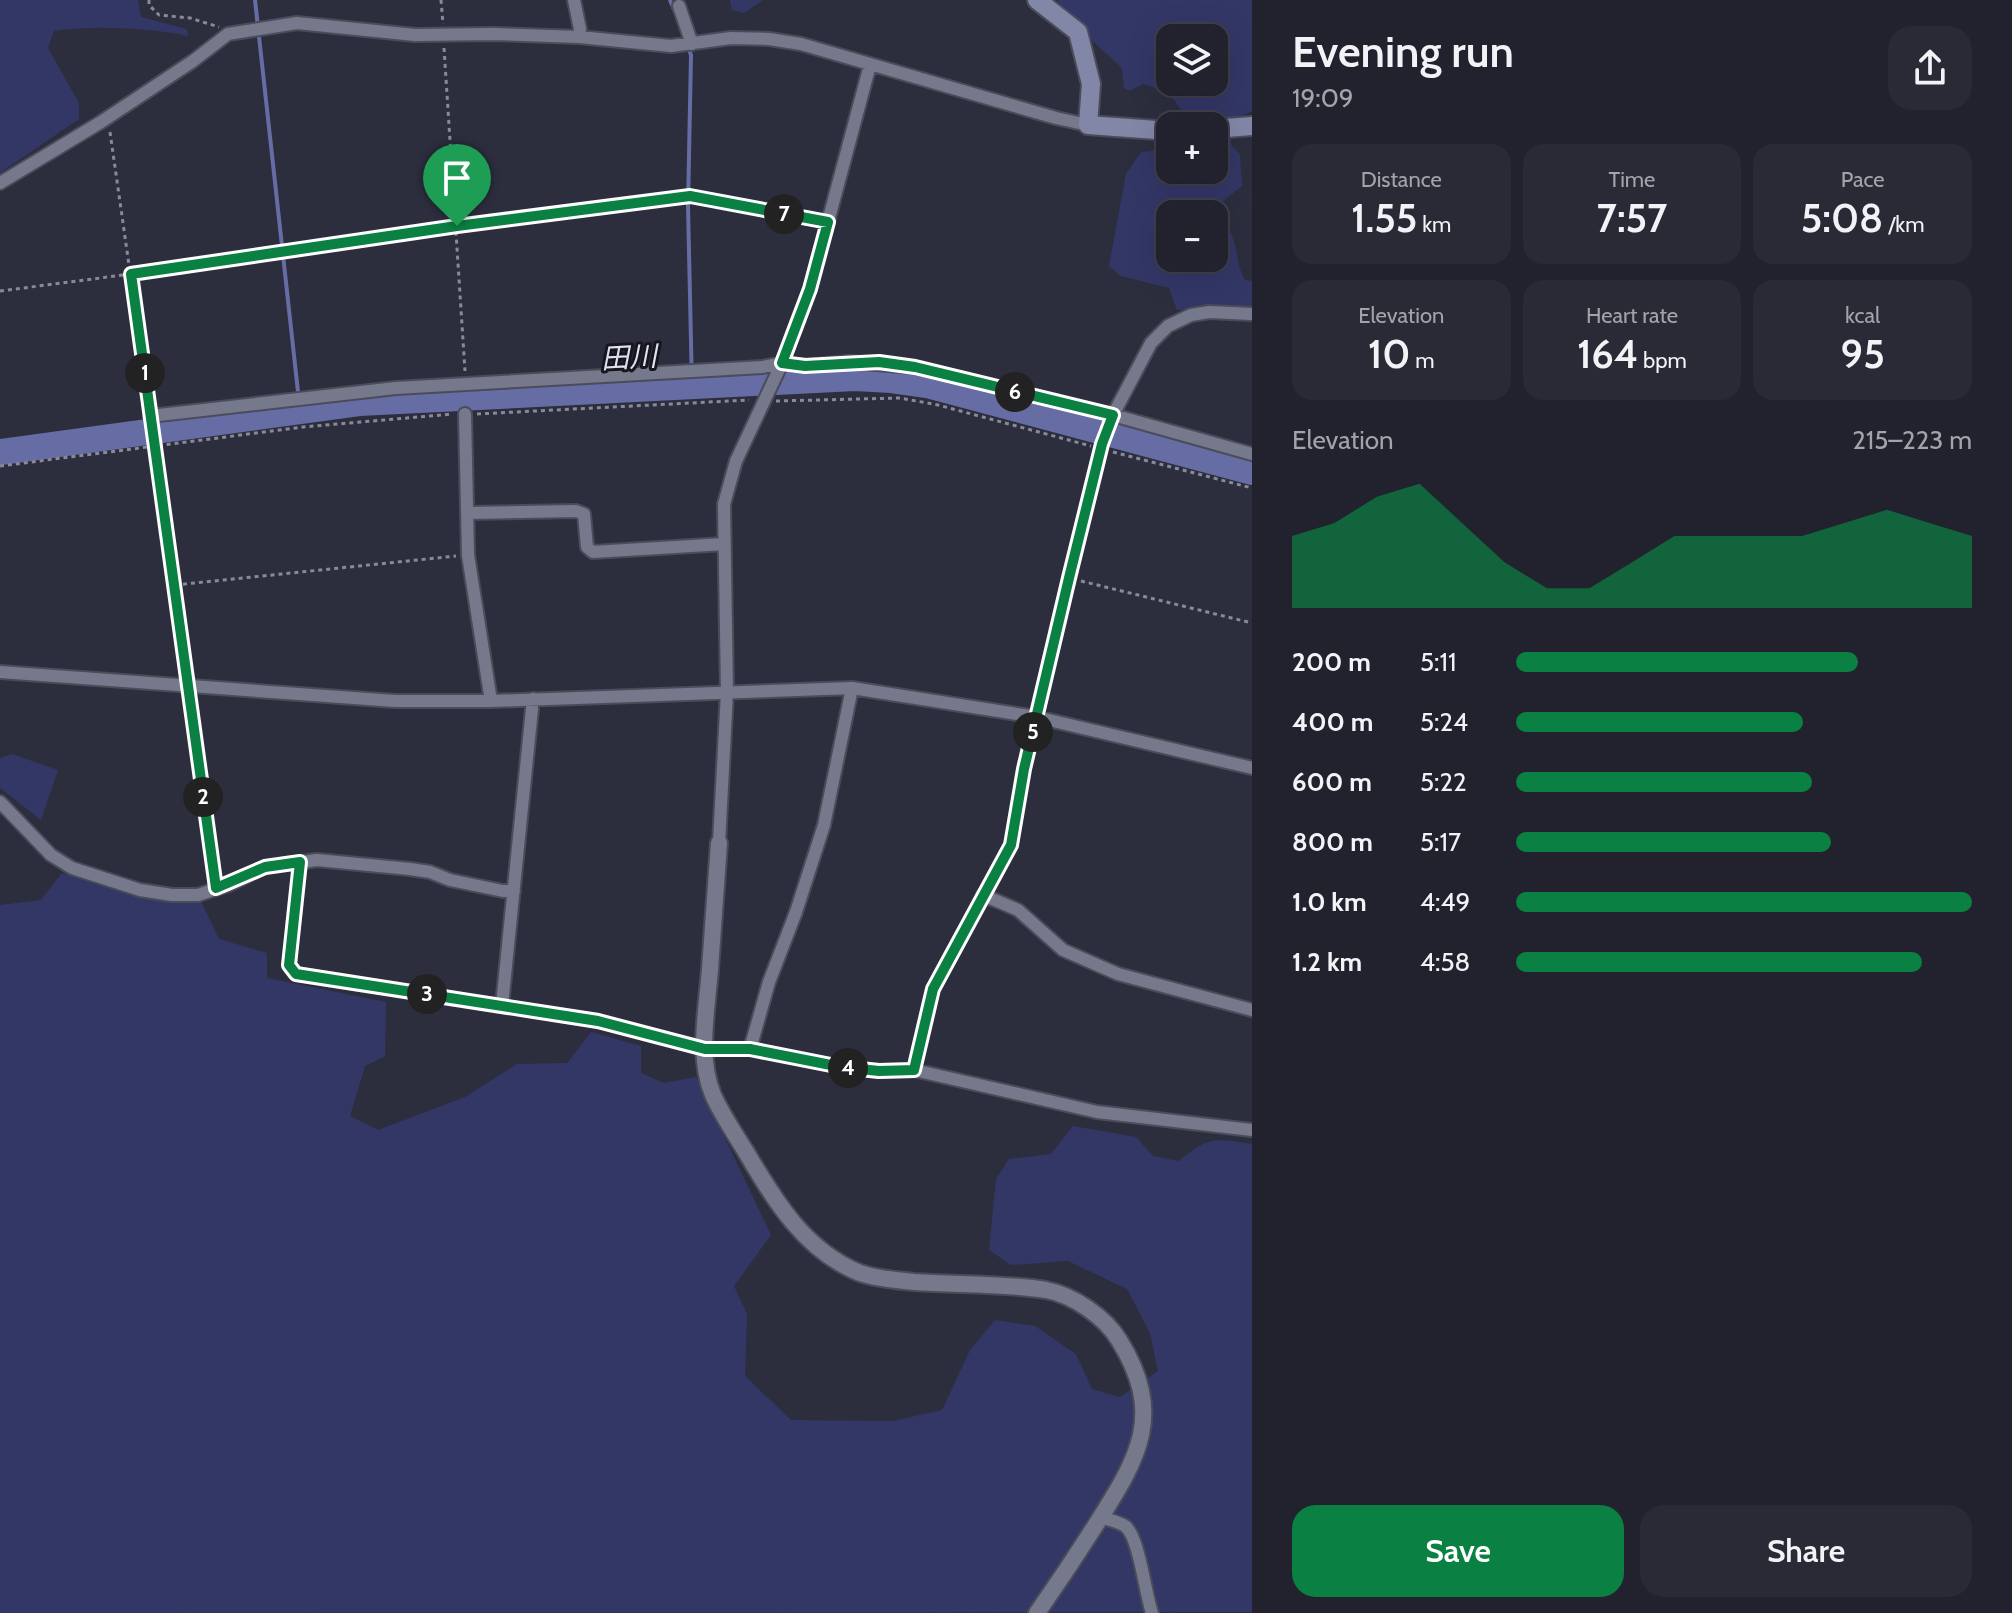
<!DOCTYPE html>
<meta charset="utf-8">
<style>
:root{--surface:#21222e;--page:#292a36;--text:#f1f3f6;--muted:#a2a4aa;--line:#3e3f4a;--accent:#0b8043}
body{margin:0;font-family:Cabin,"Noto Sans JP",sans-serif;background:var(--page);color:var(--text);height:100vh;display:flex;flex-direction:column;font-size:30px;white-space:nowrap}
*{box-sizing:border-box;margin:0}
p{font-size:26px;color:var(--muted)}
.icon{flex:none;width:44px;height:44px;fill:none;stroke:currentColor;stroke-width:2;stroke-linecap:round;stroke-linejoin:round}
.map{position:relative;flex:1;overflow:hidden}
.side{display:flex;flex-direction:column;background:var(--surface);width:760px}
.side>*{flex:none}
.tools{position:absolute;left:1156px;top:24px;display:grid;gap:16px}
.tools a{display:grid;place-items:center;width:72px;height:72px;border-radius:16px;background:var(--surface);box-shadow:0 8px 32px #0002,0 0 0 2px var(--line);font-size:40px}
.pin{position:absolute;display:grid;place-items:center;width:68px;height:68px;color:#fff;margin:-82px -34px;border-radius:50% 50% 50% 0;rotate:-45deg;box-shadow:0 0 8px #0007}
.pin .icon{rotate:45deg}
.km{position:absolute;width:40px;height:40px;margin:-20px;border-radius:50%;background:#222;color:#fff;font-size:22px;line-height:40px;text-align:center}
.round{display:grid;place-items:center;flex:none;width:84px;height:84px;border-radius:24px;background:var(--page)}
.overview{display:flex;align-items:center;justify-content:space-between;height:136px;padding:0 40px}
h1{font-size:44px;font-weight:600;line-height:60px}
.metrics{display:grid;grid-template-columns:repeat(3,1fr);gap:12px;height:136px;padding:8px 40px}
.metrics div{display:grid;align-content:center;border-radius:20px;background:var(--page);text-align:center}
.metrics b{font-size:40px;font-weight:600}
.metrics small{font-size:22px;font-weight:400}
.metrics p{font-size:22px}
.chart{height:224px;padding:16px 40px}
.chart p{display:flex;justify-content:space-between}
.chart svg{width:100%;height:144px;margin-top:8px;fill:var(--accent);opacity:.7}
.primary-button{display:flex;gap:16px;margin-top:auto;padding:16px 40px}
.primary-button a{flex:1;height:92px;border-radius:24px;background:var(--accent);color:#fff;font-size:32px;font-weight:600;line-height:92px;text-align:center}
.primary-button a+a{background:var(--page);color:var(--text)}
ul{padding:0 40px;list-style:none;font-size:26px}
li{display:grid;grid-template-columns:128px 96px 1fr;align-items:center;height:60px}
li i{height:20px;border-radius:10px;background:var(--accent)}
main{display:flex;flex:1;min-height:0}
.map>svg:first-child{display:block}
.green{fill:#333766;fill-rule:evenodd}
.lines{fill:none;stroke-linecap:round;stroke-linejoin:round}
.stream{stroke:#666da4;stroke-width:4}
.river{stroke:#666da4;stroke-width:26}
.minor-casing{stroke:#4a4c5a;stroke-width:16}
.tertiary-casing{stroke:#4a4c5a;stroke-width:20}
.secondary-casing{stroke:#4a4c5a;stroke-width:22}
.path{stroke:#888a98;stroke-width:3;stroke-dasharray:4 4;stroke-linecap:butt}
.minor{stroke:#76798b;stroke-width:12}
.tertiary{stroke:#76798b;stroke-width:16}
.secondary{stroke:#8287a8;stroke-width:18}
.route-casing{stroke:#fff;stroke-width:16}
.route{stroke:#0b8043;stroke-width:10}
.labels{text-anchor:middle;dominant-baseline:central;stroke-width:6;stroke-linejoin:round;paint-order:stroke}
.water-label{font-size:28px;font-style:italic;fill:#dfe2f3;stroke:#16171e}
</style>
<main>
<div class="map">
<svg width="1252" height="1613" viewBox="0 0 1252 1613">
<rect width="100%" height="100%" fill="#2c2e3e"/>
<path class="green" d="M0,0H138L141,17L187,29L188,36C150,28 92,25 54,31L48,48L79,103V119L0,173Z
M730,0H763L744,13L732,10Z
M1057,0H1252V111L1230,122L1231,145L1240,154L1242,186L1219,204C1221,224 1230,226 1234,241C1238,256 1237,266 1245,280L1252,281V307L1177,310L1169,288L1121,276L1109,266L1126,174L1141,152L1170,149V170H1214V126H1190L1191,123L1168,92L1143,84L1130,91L1124,88L1122,68L1086,35ZM1170,38H1214V82H1170ZM1170,214H1214V258H1170Z
M12,754L58,770L41,820L0,788V758Z
M62,873L130,892L199,897L219,939L267,953V978L386,1002L385,1056L365,1066L350,1116L378,1130L465,1097L517,1064L567,1063L591,1032L641,1046V1073L664,1083L696,1077L771,1235L734,1286L747,1314L745,1376L791,1420L893,1421L942,1410L970,1350L995,1320L1035,1326L1076,1354L1092,1389L1120,1397L1158,1371L1150,1333L1127,1289L1068,1261L1011,1265L989,1250L996,1179L1009,1159L1051,1154L1073,1126L1136,1137L1153,1156L1179,1161C1208,1136 1216,1138 1252,1144V1612L0,1613V905L41,900Z"/>
<g class="lines">
<path class="stream" d="M255,0L300,410
M670,0L675,12
M688,47L691,55L688,206L692,387"/>
<path class="river" d="M0,452L359,403L855,378L891,380L927,385L1252,472"/>
<g class="minor-casing">
<path id="minor" d="M574,0L580,29L579,37
M679,6L692,44
M0,183L101,122L193,61L228,34L297,23L415,35L493,34L579,37L671,46L731,38L769,39L801,44L1056,118L1088,125
M465,414L468,555L491,701
M150,416L396,388L763,367L782,363L805,366L850,362L915,367L1113,415L1252,454
M468,513L576,511L584,514L587,547L593,552L724,544
M0,672L395,701H491L852,688L1036,717L1252,768
M0,802L51,855L72,868L140,890L172,895H198L228,885L265,867L317,860L410,869L430,872L450,880L503,891H514
M719,843L727,692L724,504L736,461L782,363L810,289L870,65
M300,862L289,965L296,974L598,1021L705,1049H750L841,1067L879,1071L914,1070L1097,1112L1252,1130
M983,895L1018,910L1063,950L1118,974L1252,1010
M502,1005L533,699
M750,1049L769,982L796,912L824,825L852,688
M914,1070L933,989L1011,845L1024,769L1069,578L1102,444L1113,415L1151,343L1168,326L1191,315L1209,312L1252,314
M1101,1517C1109,1520 1119,1522 1125,1526C1139,1536 1145,1593 1152,1613"/>
</g>
<g class="tertiary-casing">
<path id="tertiary" d="M719,843C716,885 713,927 710,969C707,1009 697,1057 713,1095C722,1115 735,1134 746,1152C775,1201 805,1251 860,1273C877,1279 896,1280 914,1282C958,1285 1002,1283 1046,1290C1073,1295 1105,1317 1119,1340C1165,1414 1139,1457 1097,1523C1078,1553 1058,1583 1037,1613"/>
</g>
<g class="secondary-casing">
<path id="secondary" d="M1037,0L1078,32L1091,84L1088,125L1170,131
M1214,129L1252,126"/>
</g>
<path class="path" d="M149,0V5L159,15L190,18L219,27
M441,0L443,24
M444,48L465,371
M110,132L149,405
M0,291L131,274L457,226L690,196L816,220
M776,401L900,398L938,405L1091,446
M477,414L749,400
M152,429L187,675
M1113,452L1252,488
M0,466L303,427L453,414
M1081,581L1252,623
M175,585L456,556
M190,698L214,877"/>
<use href="#minor" class="minor"/>
<use href="#tertiary" class="tertiary"/>
<use href="#secondary" class="secondary"/>
</g>
<g class="lines">
<g class="route-casing">
<path id="route" d="M690,196L828,222L810,289L782,363L805,366L879,362L915,367L1113,415L1102,444L1069,578L1024,769L1011,845L933,989L914,1070L879,1071L841,1067L750,1049H705L598,1021L296,974L289,965L300,862L265,867L216,888L131,274L457,226Z"/>
</g>
<use href="#route" class="route"/>
</g>
<g class="labels">
<g class="water-label">
<text transform="translate(629 357) rotate(-3)">田川</text>
</g>
</g>
</svg>
<div class="tools">
<a><svg class="icon" aria-label="layers" viewBox="0 0 24 24"><path d="M12 4l9 5-9 5-9-5zM3 14l9 5 9-5"/></svg></a>
<a>+</a>
<a>−</a>
</div>
<div class="pin" style="left:457px;top:226px;background:#1e9e55"><svg class="icon" aria-label="arrive" viewBox="0 0 24 24"><path d="M6 21V4h12l-3 4 3 4H6"/></svg></div>
<b class="km" style="left:145px;top:373px">1</b>
<b class="km" style="left:203px;top:797px">2</b>
<b class="km" style="left:427px;top:994px">3</b>
<b class="km" style="left:848px;top:1068px">4</b>
<b class="km" style="left:1033px;top:732px">5</b>
<b class="km" style="left:1015px;top:392px">6</b>
<b class="km" style="left:784px;top:214px">7</b>
</div>
<section class="side">
<div class="overview"><div><h1>Evening run</h1><p>19:09</p></div><a class="round"><svg class="icon" aria-label="share" viewBox="0 0 24 24"><path d="M12 15V3M7 8l5-5 5 5M5 13v7h14v-7"/></svg></a></div>
<div class="metrics">
<div><p>Distance</p><b>1.55<small> km</small></b></div>
<div><p>Time</p><b>7:57</b></div>
<div><p>Pace</p><b>5:08<small> /km</small></b></div>
</div>
<div class="metrics">
<div><p>Elevation</p><b>10<small> m</small></b></div>
<div><p>Heart rate</p><b>164<small> bpm</small></b></div>
<div><p>kcal</p><b>95</b></div>
</div>
<div class="chart"><p><span>Elevation</span>215–223 m</p>
<svg viewBox="0 0 160 44" preserveAspectRatio="none"><path d="M0 44V22L10 18L20 10L30 6L40 18L50 30L60 38L70 38L80 30L90 22L100 22L110 22L120 22L130 18L140 14L150 18L160 22V44z"/></svg>
</div>
<ul>
<li><b>200 m</b>5:11<i style="width:75%"></i></li>
<li><b>400 m</b>5:24<i style="width:63%"></i></li>
<li><b>600 m</b>5:22<i style="width:65%"></i></li>
<li><b>800 m</b>5:17<i style="width:69%"></i></li>
<li><b>1.0 km</b>4:49<i style="width:100%"></i></li>
<li><b>1.2 km</b>4:58<i style="width:89%"></i></li>
</ul>
<div class="primary-button"><a>Save</a><a>Share</a></div>
</section>
</main>
